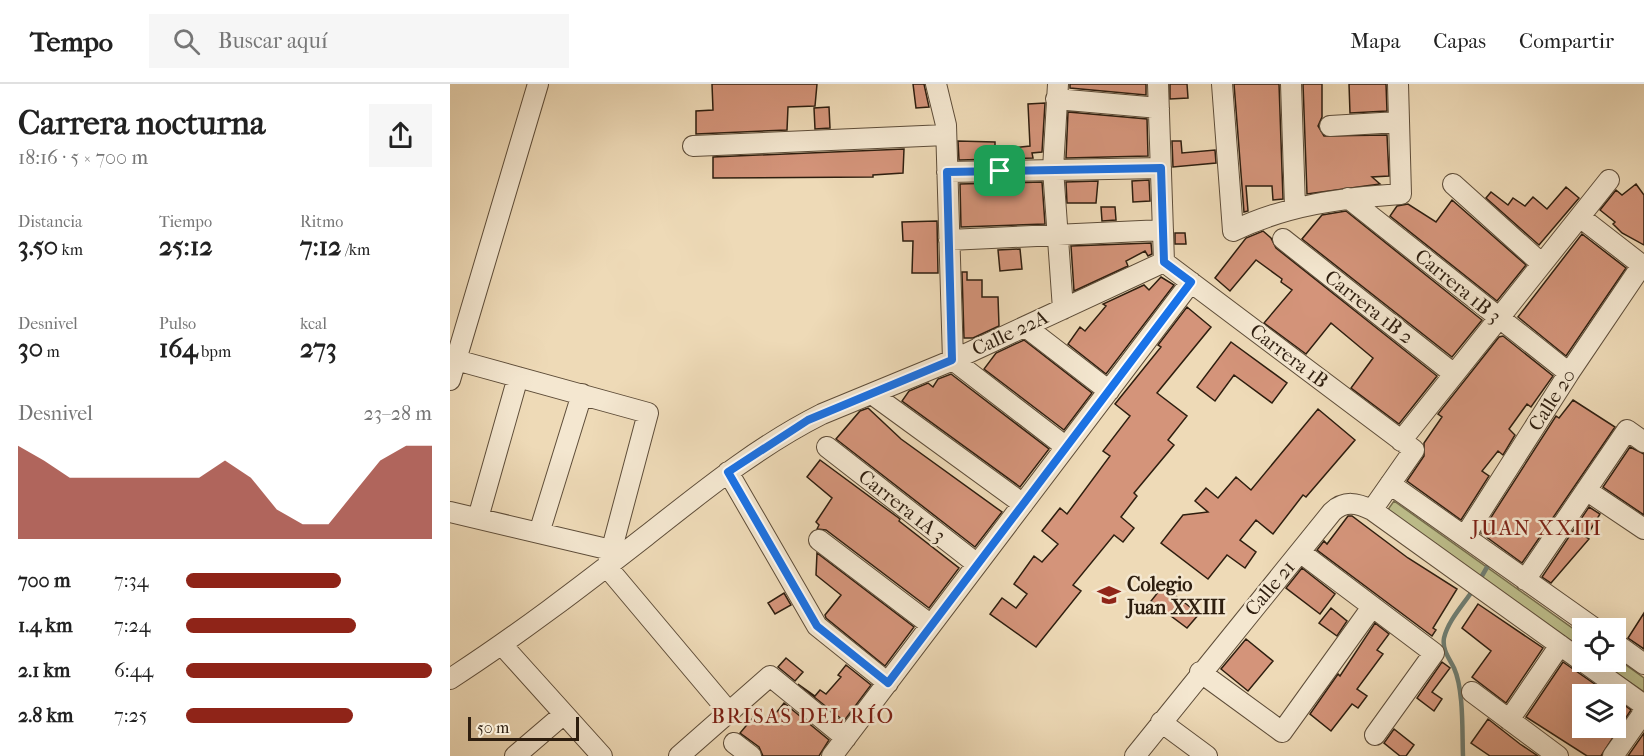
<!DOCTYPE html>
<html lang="es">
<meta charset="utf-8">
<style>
:root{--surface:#fff;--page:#f6f6f6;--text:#222;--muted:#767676;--line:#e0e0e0;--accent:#8f2418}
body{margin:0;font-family:"IM FELL French Canon",serif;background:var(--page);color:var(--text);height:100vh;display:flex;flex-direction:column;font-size:22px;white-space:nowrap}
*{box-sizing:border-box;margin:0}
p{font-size:20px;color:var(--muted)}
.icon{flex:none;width:33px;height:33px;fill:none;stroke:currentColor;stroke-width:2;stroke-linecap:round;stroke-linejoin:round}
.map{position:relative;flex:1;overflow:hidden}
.panel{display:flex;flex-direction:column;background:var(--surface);width:450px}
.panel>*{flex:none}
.buttons{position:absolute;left:1122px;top:534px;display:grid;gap:12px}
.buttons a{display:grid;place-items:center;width:54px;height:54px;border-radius:0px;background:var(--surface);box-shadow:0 6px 24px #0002;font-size:30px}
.scale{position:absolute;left:18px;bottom:15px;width:111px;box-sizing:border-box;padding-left:6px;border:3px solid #2e1e0f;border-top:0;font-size:16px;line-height:21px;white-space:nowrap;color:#2e1e0f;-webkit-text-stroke:4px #f4e7d0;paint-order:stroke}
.pin{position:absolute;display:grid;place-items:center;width:51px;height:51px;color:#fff;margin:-26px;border-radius:12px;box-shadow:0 3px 9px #0006}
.round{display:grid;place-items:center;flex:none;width:63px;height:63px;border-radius:0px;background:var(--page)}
.headline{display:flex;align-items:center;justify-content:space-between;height:102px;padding:0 18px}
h1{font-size:33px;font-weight:700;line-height:45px}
.metrics{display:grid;grid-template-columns:repeat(3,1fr);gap:9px;height:102px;padding:6px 18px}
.metrics div{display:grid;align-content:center}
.metrics b{font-size:26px;font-weight:700}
.metrics small{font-size:16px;font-weight:400}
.metrics p{font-size:16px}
.chart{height:168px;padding:12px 18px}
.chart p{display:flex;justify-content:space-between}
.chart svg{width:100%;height:108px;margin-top:6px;fill:var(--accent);opacity:.7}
ul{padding:0 18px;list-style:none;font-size:20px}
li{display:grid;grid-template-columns:96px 72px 1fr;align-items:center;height:45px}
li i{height:15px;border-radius:8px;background:var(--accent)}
header{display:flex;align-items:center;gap:36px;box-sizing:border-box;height:84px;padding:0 30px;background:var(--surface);border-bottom:2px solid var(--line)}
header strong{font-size:28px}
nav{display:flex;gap:33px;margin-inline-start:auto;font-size:21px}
.search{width:420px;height:54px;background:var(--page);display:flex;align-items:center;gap:15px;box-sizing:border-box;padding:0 21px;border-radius:0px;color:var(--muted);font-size:22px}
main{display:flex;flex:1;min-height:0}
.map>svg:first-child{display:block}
.green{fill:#bdbe8b;stroke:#766e4d;stroke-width:1.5}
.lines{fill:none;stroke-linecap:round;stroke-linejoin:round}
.stream{stroke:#6e7c70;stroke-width:4.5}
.building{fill:#d4947a;stroke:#2e1e0f;stroke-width:1.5}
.minor-casing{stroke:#5e4d39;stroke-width:22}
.minor{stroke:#f4e7d0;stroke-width:20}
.route-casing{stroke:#fff;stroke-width:12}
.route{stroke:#1a73e8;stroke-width:8}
.labels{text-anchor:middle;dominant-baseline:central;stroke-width:5;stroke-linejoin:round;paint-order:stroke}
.street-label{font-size:20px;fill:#2e1e0f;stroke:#f4e7d0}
.poi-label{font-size:20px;font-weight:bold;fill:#2e1e0f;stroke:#f4e7d0;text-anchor:start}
.neighbourhood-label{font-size:21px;letter-spacing:1.5px;fill:#7a1f14;stroke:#f4e7d0}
</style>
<header>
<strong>Tempo</strong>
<div class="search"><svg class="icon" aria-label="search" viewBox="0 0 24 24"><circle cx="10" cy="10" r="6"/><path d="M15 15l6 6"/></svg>Buscar aquí</div>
<nav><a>Mapa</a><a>Capas</a><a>Compartir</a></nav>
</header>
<main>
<section class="panel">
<div class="headline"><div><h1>Carrera nocturna</h1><p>18:16 · 5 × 700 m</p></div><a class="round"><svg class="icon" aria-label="share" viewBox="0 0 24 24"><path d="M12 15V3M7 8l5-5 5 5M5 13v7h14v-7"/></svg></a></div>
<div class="metrics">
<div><p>Distancia</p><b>3.50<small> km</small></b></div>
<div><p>Tiempo</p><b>25:12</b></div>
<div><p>Ritmo</p><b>7:12<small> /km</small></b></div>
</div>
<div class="metrics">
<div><p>Desnivel</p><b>30<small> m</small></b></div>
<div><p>Pulso</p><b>164<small> bpm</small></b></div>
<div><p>kcal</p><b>273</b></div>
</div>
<div class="chart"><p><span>Desnivel</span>23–28 m</p>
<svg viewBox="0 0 160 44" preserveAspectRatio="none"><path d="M0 44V6L10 12L20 19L30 19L40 19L50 19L60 19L70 19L80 12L90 19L100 32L110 38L120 38L130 25L140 12L150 6L160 6V44z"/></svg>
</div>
<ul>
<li><b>700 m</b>7:34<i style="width:63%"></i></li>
<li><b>1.4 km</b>7:24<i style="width:69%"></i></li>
<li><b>2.1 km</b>6:44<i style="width:100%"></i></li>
<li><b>2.8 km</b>7:25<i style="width:68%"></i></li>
</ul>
</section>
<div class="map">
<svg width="1194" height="672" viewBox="0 0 1194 672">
<rect width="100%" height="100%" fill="#eedab7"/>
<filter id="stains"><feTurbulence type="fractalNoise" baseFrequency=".00333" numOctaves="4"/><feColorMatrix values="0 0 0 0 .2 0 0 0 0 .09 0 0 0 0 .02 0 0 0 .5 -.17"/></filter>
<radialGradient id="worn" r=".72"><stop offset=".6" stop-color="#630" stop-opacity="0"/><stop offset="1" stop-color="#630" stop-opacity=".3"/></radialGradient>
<path class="green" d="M944,417L1132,551V565L937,427Z
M1166,574L1194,594V608L1151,578H1166Z"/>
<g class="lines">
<path class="stream" d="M1029,497L1040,478
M1013,672C1012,648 1014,606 1004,584C999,574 992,566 994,554C998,537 1013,521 1023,506"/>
</g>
<path class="building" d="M262,0H367L365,22L338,23L337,46L246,50V27L263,26Z
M463,0H474L479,23L466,24Z
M620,0H696V11L620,4Z
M720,0H737L738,14L720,15Z
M784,0H829L833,115L823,116L822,102H796L798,127L794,128Z
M853,0H872V33L868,42L874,52L937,51L939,92L922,93L930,100L857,110Z
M899,0H936L937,27L900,29Z
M595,19L592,68L582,69L583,74L509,76L508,57L545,58V66L580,62L578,20Z
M379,23L380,44L365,45L364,24Z
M618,28L697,35L698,72L616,74Z
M722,57H731L732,69L765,66L766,79L723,83Z
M454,65L453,89L423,91V93L263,94V73Z
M699,96L700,117L683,118L682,97Z
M648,97L646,119H617L616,98Z
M592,98L595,140L511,143L510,100Z
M1186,100L1194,111V161L1172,149L1163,140L1165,138L1150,126L1166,106L1172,111Z
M1116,103L1129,114L1089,161L1036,114L1041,108L1058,121L1063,114L1075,122L1083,113L1097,125Z
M1002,116L1076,181L1047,217L940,132L947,122L958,120L986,138Z
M651,123H665L666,136L652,137Z
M896,127L1032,236L1002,273L852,155L872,131Z
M487,137L488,189H462L463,157H453L452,138Z
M813,147L821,154L826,164L987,292L949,340L901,304L923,274L881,239L856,270L814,239L842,206L831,198L832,195L806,176L780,207L765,194L796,154Z
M725,149H735L736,160H725Z
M1132,150L1176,184L1116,272L1068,233Z
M701,159L702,170L698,172L695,167L676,177L678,182L624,207L621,162Z
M570,165L572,185L550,187L548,166Z
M512,188H517V196H532V213H548L549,242L523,254H514Z
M711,193L724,201L656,290L618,260L630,243L635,247L656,222L653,220L694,201L699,206Z
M737,223L761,243L707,309L737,332L718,356L724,361L684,409L687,412L671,433L684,444L673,458L664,451L623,501L631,507L586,563L540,530L552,514L566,524L577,510L564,500L584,472L592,478L608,460L592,447L610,424L617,430L660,372L653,367L680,332L665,320L711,263L708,261Z
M1053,252L1103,292L1081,323L1077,320L1059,345L1065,351L1053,371L1048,367L1032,387L1039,392L1011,436L957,397L974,372V359L992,333L988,330L1049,253Z
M574,256L642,309L614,346L534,285L546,269Z
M781,258L837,299L822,319L784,291L765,317L747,303Z
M501,290L599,365L570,403L452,317L459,307L478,299L483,303L488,295Z
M1123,316L1165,343L1072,479L1031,449L1106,332L1109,334Z
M418,324L451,355L552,428L525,463L386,355L410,327Z
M868,325L905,356L856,413L853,411L823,450L806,436L790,456L806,468L795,484L777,471L758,495L711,459L733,431L758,428L745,417L756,404L768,414L786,393L801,406Z
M1180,363L1194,370V431L1153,403Z
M370,376L450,435L449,437L509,484L479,524L376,446L367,445L369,441L366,438L382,414L357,393Z
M1139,423L1150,430L1136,453L1139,455L1101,499L1092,493Z
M898,432H902L958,474L1007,505L983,544L986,546L982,552L867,466L874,457L877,460Z
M367,469L464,543L435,582L376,534L375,531L391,511L366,491Z
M852,484L885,510L870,530L836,504Z
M713,502L749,530L737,544L701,517Z
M334,509L341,521L325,530L318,519Z
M1028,520L1093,564L1056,619L1022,593L1041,567L1012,544Z
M881,524L897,537L887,552L869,539Z
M1194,529V565L1178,554Z
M925,539L939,550L927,566L933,570L907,605L917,612L908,624L902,620L881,647L860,630L888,590L890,592Z
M796,555L823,577L798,607L771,585Z
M336,574L353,588L345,597L328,583Z
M992,578L1000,584L982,608L992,615L984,627L967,614Z
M1113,578L1159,610H1132V644H1166V615L1181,626L1151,672H1137L1076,633Z
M396,581L421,601L394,637L348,600L365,612L370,606L376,610L391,593L388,591Z
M334,619L379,656L369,672H313L309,663L290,649L306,630L318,639Z
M1038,635L1070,660L1088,672H1040L1021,659Z
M944,645L964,661L956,672H950L934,659Z
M1194,649V672H1178Z"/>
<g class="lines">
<g class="minor-casing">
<path id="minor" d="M486,0L496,41L503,276L616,363
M608,0L603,85L613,225
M708,0L714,178
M772,0L783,147C837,121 891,114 951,110L948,0
M841,0L845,123
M606,15L709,24
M880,42L948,38
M243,62L496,51
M497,88L711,84
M1003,100L1092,180
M898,114L1119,289
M833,155L1004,290
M499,156L713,146
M714,178L964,366L922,426
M576,243L659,307
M6,276L198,329L157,483L279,628
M0,296L88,0
M422,310L573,420
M951,357L1159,96
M377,363L527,480
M278,388L367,542L438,599
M940,400L1144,544
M1136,406L1194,445
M0,428L161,466
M28,434L68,293
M89,449L132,310
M1015,452L1119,289L1192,181L1130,133
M369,456L481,541
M850,468L984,569L925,651
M1075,496L1177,346L1194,358
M1166,560L1194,580
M52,561L152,672
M1134,578L1194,621
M750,588L832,648L922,523
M0,595C68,551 132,502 196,452C252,408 308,362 372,330L503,276L714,178
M1022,608L1108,672
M1059,636L1110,561
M711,638L757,672
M284,659L301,672
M65,672L114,630
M229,672L320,592L396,654
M382,672L741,198
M685,672L882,428C895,416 907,419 922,426L1132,577
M1163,672L1194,628"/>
</g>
<use href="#minor" class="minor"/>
</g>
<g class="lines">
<g class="route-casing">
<path id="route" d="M711,84L714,178L741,198L438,599L367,542L278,388L358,336L502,276L497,88Z"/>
</g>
<use href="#route" class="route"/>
</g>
<defs>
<g id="school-bare" transform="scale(1.8)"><path d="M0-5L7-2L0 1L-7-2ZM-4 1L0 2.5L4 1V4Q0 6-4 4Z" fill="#8f2418" stroke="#f4e7d0" stroke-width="2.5" paint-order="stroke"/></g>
</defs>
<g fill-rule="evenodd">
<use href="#school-bare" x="659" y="511"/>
</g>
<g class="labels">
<g class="street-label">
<text transform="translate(1008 202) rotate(39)">Carrera 1B 3</text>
<text transform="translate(919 223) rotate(38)">Carrera 1B 2</text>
<text transform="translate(560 249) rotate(-25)">Calle 22A</text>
<text transform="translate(839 272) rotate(37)">Carrera 1B</text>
<text transform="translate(1102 316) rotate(-57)">Calle 20</text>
<text transform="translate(452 422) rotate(38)">Carrera 1A 3</text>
<text transform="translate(820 504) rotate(-50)">Calle 21</text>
</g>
<g class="poi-label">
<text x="677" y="500">Colegio<tspan x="677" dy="23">Juan XXIII</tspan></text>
</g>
<g class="neighbourhood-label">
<text x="1087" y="444">JUAN XXIII</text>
<text x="353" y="632">BRISAS DEL RÍO</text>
</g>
</g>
<rect width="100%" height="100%" filter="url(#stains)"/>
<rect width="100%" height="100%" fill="url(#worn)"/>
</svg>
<div class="buttons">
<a><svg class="icon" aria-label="locate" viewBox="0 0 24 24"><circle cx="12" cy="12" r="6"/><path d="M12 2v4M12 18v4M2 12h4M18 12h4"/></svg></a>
<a><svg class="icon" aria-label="layers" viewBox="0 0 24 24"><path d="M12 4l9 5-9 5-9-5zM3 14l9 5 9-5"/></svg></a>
</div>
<div class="scale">50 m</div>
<div class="pin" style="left:550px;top:87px;background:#1e9e55"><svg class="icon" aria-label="arrive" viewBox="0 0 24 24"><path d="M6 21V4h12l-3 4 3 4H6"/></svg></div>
</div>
</main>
